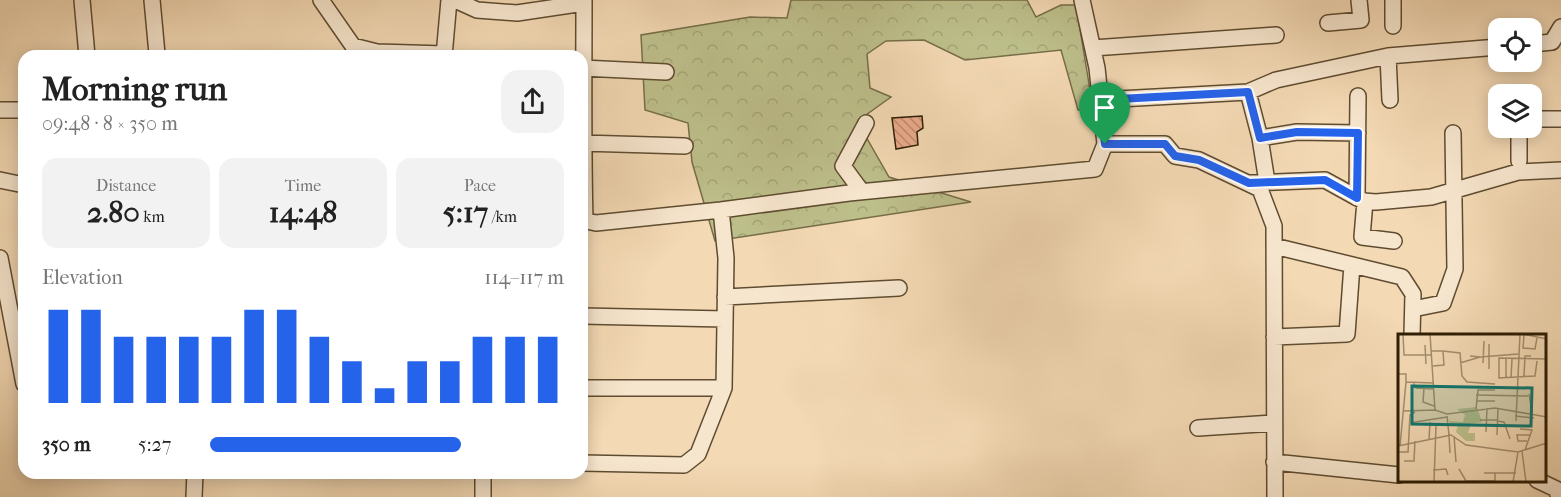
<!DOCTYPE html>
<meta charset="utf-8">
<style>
:root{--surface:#fff;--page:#f2f2f2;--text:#222;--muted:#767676;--accent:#2563eb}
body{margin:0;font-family:"IM FELL French Canon",serif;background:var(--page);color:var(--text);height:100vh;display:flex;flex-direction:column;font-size:22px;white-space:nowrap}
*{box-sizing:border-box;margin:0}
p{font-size:20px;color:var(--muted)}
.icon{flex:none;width:33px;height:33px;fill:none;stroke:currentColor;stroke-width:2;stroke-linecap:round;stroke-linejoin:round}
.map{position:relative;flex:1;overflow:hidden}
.panel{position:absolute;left:18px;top:50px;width:570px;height:429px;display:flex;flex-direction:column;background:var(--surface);border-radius:18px;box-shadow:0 3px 15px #0003}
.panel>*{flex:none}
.controls{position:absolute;left:1488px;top:18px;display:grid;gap:12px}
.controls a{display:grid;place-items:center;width:54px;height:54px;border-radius:12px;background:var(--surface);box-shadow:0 3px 15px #0003;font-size:30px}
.pin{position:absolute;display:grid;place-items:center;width:51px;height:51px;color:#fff;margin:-62px -26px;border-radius:50% 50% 50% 0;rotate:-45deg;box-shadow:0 0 6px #0007}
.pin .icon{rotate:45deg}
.round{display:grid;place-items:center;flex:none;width:63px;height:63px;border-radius:18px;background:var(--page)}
.overview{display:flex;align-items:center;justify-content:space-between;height:102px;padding:0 24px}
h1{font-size:33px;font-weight:700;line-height:45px}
.stats{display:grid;grid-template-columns:repeat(3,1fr);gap:9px;height:102px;padding:6px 24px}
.stats div{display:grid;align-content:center;border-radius:15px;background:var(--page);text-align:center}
.stats b{font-size:30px;font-weight:700}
.stats small{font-size:16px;font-weight:400}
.stats p{font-size:16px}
.chart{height:168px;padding:12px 24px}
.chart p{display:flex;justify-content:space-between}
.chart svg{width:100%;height:108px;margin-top:6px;stroke:var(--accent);stroke-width:6}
ul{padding:0 24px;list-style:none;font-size:20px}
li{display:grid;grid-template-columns:96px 72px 1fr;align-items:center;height:45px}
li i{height:15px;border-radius:8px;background:var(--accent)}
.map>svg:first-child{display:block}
.forest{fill:url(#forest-crowns);stroke:#766e48;stroke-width:1.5}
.building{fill:url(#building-back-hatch);stroke:#2e1d04;stroke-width:1.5}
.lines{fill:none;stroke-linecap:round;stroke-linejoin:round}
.street-casing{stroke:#5f4c30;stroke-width:18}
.street{stroke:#f7e6ce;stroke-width:15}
.route-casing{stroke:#fff;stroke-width:12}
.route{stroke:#2563eb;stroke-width:8}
.inset-road{fill:none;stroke:#a48e6e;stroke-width:1.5}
.view{fill:#0f766e;fill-opacity:0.15;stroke:#0f766e;stroke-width:3}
.inset-edge{fill:none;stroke:#2e1d04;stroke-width:3}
</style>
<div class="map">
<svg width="1561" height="497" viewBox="0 0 1561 497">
<defs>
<pattern id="forest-crowns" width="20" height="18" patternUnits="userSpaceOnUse" patternTransform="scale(1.5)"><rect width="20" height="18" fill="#bdbf8b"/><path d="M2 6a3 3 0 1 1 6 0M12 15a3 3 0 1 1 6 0" fill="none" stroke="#a3a476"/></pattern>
<pattern id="building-back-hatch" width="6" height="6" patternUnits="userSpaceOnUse" patternTransform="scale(1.5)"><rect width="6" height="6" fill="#ebac8d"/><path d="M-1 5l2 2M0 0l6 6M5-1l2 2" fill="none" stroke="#bf8b71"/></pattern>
</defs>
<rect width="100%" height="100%" fill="#f3d9b4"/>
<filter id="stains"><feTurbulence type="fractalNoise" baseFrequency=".00333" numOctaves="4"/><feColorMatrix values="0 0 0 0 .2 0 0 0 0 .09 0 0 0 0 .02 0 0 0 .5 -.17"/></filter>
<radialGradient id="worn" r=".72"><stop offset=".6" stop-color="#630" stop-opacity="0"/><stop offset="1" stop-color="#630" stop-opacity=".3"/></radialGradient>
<path class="forest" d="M791,0H1027L1036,17L1061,5H1076L1093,108L1078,110L1061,50L965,60L924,40L886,41L867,54L870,88L891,97L859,120L865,135L889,177L971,202L715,241L692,162L688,123L645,110L641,35L750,17L787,18Z"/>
<path class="building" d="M922,116L923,128L917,132L918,145L896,149L892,118Z"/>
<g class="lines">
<g class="street-casing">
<path id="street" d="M82,0L87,56
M152,0L157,54
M321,0L353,46L377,52L445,54
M455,0L477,10L517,13L584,3
M584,0C584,73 583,147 585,220
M1393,0V26
M1328,23L1361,20L1359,0
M1532,44L1552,42L1561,27
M1093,48L1276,35
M444,56L449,0
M1388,56L1390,100
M582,68L666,72
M1248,92L1260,138L1267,182
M1100,100L1248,92L1276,80L1388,56L1498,47
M0,110H24
M1532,119H1561
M1260,138L1297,132L1358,133
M582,143L685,146
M1105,144H1165L1175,156L1199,160L1260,189L1274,226L1275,497
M1519,161V128
M0,180L24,185
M1249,183L1325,180L1363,201L1376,202L1431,197L1518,172L1561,170
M862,192L843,166L866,123
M1357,198L1358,96
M1365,201L1362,237L1394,241
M582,220L596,223L721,210L849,193L1095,169L1105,144L1097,68L1082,0
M1274,246L1402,277L1413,294L1412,335
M0,258L24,384
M725,297L899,288
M1413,309L1443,303L1455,269L1453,133
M582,316L725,319
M1274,337L1347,334L1352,265
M582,388H724
M1198,428L1274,423
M1274,462L1399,475
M582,463L684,465L698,454L724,388L726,258L721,210
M1537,480L1556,489L1559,497
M194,497L195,472
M483,497V472"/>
</g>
<use href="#street" class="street"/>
</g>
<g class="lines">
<g class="route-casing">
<path id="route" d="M1248,92L1260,138L1297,132L1358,133L1357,198L1325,180L1249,183L1199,160L1175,156L1165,144H1105L1100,100Z"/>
</g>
<use href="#route" class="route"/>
</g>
<g transform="translate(1398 334)">
<rect width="148" height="148" fill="#f3d9b4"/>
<path d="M79,73L84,88L73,90L70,99H77V107H68L58,98L60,91L52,90L51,82L52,87L65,88L67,81L59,75Z" fill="#bdbf8b"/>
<path class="inset-road" d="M5,0L6,21H34M32,0L37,76L49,80L97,74L149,83M125,0L149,5M126,1L125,14L137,15L139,4M27,11L28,30M33,17H45L46,31L35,32M45,17L62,19L64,42L69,48L97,50M82,23L120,20M139,27L137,42L101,44V24L149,25M62,29L82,23L72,22M85,29L86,7M91,35V10M0,40H8V48L36,49M126,42L127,22H133M108,44V25M113,44L114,25M15,48L18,54L36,55M26,54L25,68L36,72M131,60L134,79M78,61L130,62M78,67H97M78,75L80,56H97M5,77L38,76M49,82L51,101M117,82L136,84M82,86H100M99,87L106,88L112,105M118,87L122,0M11,89L49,83M122,95L134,96L127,116M88,98L89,74M51,101L52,119M99,101L100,74M56,102L58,128M31,106L32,88M129,107H120L119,101H133M0,112L53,101L68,111L120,118L149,109M2,112L8,48M124,117L128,148M0,118H10L12,81L17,78M6,127H16L17,107M61,135L68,147H97V139M35,136L48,135L50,141M86,139H118M36,148L38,92M97,148H115L120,118"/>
<path class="view" d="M14,52L134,54L133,92L14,90Z"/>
<rect width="148" height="148" class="inset-edge"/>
</g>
<rect width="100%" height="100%" filter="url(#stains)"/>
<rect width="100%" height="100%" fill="url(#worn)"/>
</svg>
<div class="controls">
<a><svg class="icon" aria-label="locate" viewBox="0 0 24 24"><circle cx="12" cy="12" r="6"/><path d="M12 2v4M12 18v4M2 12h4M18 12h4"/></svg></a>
<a><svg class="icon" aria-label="layers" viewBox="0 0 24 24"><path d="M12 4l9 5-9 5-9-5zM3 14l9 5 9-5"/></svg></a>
</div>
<div class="pin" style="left:1105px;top:144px;background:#1e9e55"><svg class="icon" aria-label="arrive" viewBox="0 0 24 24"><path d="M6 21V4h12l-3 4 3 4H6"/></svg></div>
<section class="panel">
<div class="overview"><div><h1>Morning run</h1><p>09:48 · 8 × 350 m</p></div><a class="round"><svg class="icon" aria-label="share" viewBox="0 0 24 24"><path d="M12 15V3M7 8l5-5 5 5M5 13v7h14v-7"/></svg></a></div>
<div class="stats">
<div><p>Distance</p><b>2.80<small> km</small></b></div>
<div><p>Time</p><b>14:48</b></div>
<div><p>Pace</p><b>5:17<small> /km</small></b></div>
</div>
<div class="chart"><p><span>Elevation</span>114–117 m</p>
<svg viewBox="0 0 160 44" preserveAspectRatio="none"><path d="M5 44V6M15 44V6M25 44V17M35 44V17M45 44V17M55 44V17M65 44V6M75 44V6M85 44V17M95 44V27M105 44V38M115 44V27M125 44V27M135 44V17M145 44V17M155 44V17"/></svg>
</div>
<ul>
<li><b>350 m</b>5:27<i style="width:71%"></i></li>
</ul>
</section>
</div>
